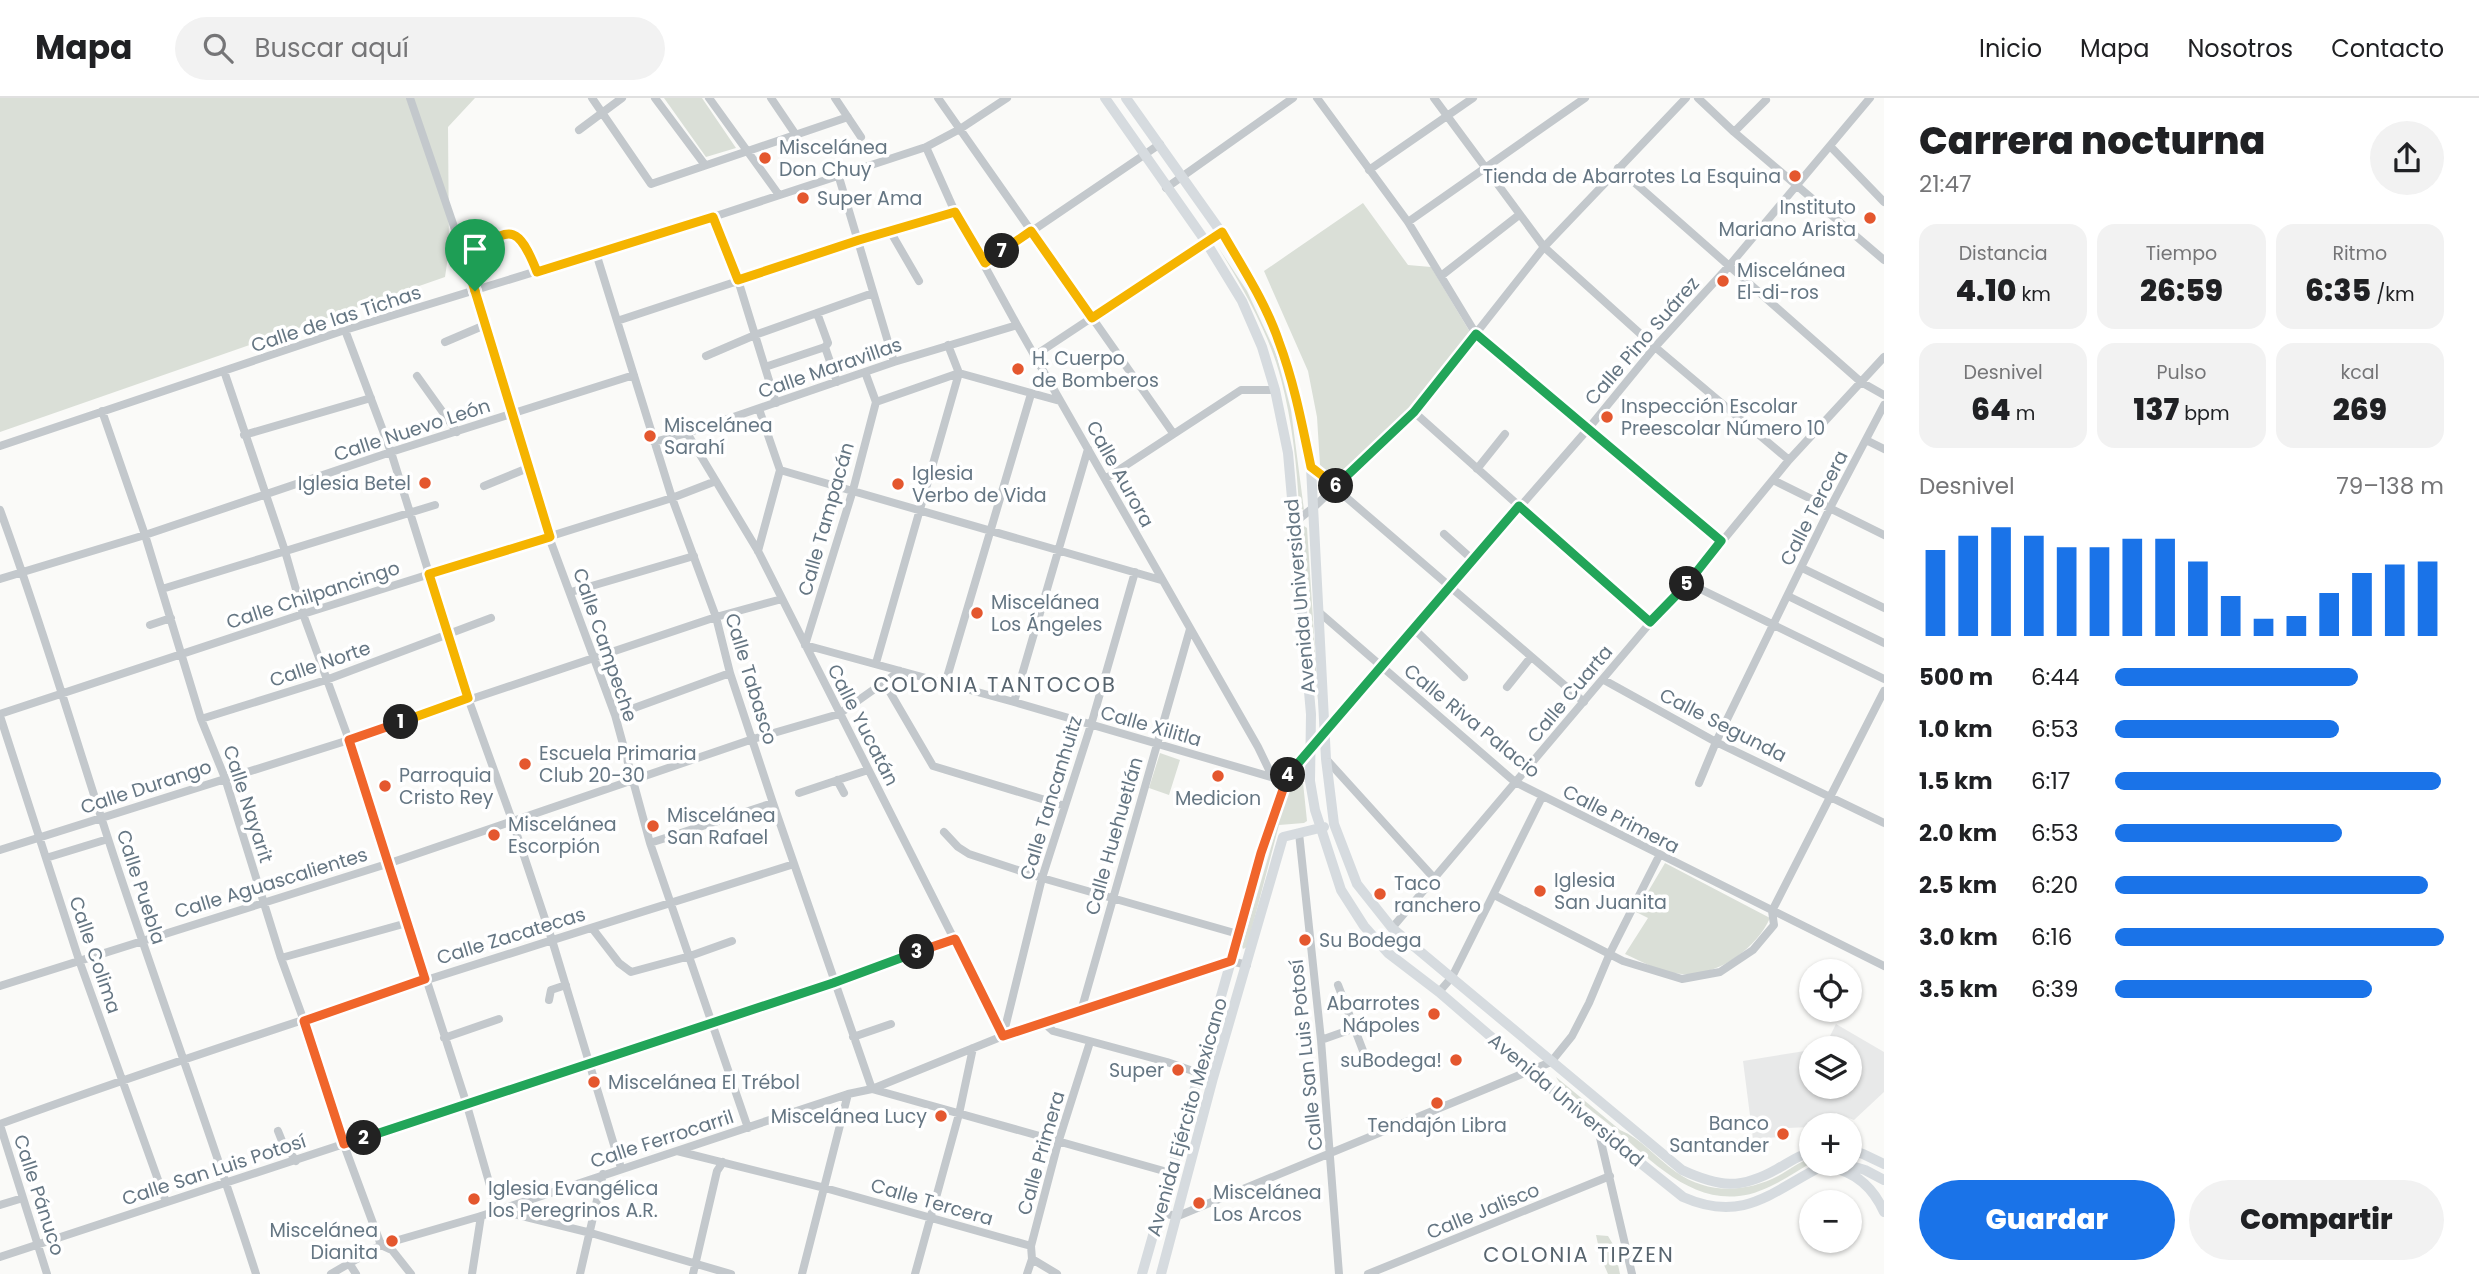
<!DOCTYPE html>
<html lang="es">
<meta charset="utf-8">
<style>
:root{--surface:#fff;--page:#f2f2f2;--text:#202124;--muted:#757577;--line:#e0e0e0;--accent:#1a73e8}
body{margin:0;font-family:Poppins,sans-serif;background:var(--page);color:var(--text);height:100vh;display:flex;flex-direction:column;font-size:26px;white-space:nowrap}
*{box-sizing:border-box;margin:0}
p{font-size:23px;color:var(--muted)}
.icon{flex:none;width:38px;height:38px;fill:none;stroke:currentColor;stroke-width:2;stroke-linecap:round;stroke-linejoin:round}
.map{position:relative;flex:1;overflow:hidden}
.drawer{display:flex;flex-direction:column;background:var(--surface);width:595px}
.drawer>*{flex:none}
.buttons{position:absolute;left:1799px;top:861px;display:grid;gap:14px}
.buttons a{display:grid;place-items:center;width:63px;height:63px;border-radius:50%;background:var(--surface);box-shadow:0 2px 5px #0004;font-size:35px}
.pin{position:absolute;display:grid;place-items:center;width:60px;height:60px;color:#fff;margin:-72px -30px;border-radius:50% 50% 50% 0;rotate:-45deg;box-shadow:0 0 7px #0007}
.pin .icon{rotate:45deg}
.km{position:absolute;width:35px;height:35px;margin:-18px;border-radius:50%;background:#222;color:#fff;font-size:19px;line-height:35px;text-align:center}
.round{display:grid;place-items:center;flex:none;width:74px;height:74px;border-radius:37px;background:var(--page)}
.headline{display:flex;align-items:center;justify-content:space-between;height:119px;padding:0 35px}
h1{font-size:38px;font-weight:800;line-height:52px}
.stats{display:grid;grid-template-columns:repeat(3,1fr);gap:10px;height:119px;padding:7px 35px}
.stats div{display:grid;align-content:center;border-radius:18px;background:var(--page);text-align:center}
.stats b{font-size:30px;font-weight:800}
.stats small{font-size:19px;font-weight:400}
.stats p{font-size:19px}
.chart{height:196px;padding:14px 35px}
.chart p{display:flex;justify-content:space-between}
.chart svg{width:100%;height:126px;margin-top:7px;stroke:var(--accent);stroke-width:6}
.cta{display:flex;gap:14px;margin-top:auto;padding:14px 35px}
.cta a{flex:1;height:80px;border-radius:42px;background:var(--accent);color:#fff;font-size:28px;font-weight:800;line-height:80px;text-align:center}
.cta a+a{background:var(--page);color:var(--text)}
ul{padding:0 35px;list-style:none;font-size:23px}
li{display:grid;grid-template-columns:112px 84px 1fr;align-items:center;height:52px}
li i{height:18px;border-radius:9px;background:var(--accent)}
header{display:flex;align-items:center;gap:42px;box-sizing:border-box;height:98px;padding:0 35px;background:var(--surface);border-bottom:2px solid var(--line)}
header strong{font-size:33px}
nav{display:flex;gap:38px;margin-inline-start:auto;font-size:24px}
.search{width:490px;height:63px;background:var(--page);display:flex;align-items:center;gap:18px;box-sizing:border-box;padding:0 24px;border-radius:38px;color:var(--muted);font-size:26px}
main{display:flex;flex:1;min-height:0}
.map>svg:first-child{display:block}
.built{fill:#e8e9e9}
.green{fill:#dadfd7}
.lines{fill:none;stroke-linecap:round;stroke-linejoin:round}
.minor{stroke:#c3c8cc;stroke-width:8}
.major{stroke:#d6dbdf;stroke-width:10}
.split-1-casing{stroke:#fff;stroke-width:14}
.split-2-casing{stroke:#fff;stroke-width:14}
.split-3-casing{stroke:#fff;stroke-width:14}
.split-4-casing{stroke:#fff;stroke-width:14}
.split-5-casing{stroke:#fff;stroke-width:14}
.split-6-casing{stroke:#fff;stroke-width:14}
.split-7-casing{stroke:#fff;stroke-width:14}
.split-8-casing{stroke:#fff;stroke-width:14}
.split-1{stroke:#f5b400;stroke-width:9}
.split-2{stroke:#f0652b;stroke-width:9}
.split-3{stroke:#22a559;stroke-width:9}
.split-4{stroke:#f0652b;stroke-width:9}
.split-5{stroke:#22a559;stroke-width:9}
.split-6{stroke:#22a559;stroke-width:9}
.split-7{stroke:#f5b400;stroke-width:9}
.split-8{stroke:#f5b400;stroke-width:9}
.poi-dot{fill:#e4572e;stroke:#fff;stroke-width:2.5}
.labels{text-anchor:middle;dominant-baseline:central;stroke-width:7;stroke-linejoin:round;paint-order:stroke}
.poi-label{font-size:19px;fill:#657683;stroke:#fff;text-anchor:start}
.street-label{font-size:19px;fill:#657683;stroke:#fff}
.neighbourhood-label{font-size:21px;letter-spacing:2px;fill:#57646e;stroke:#fff}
</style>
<header>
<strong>Mapa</strong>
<div class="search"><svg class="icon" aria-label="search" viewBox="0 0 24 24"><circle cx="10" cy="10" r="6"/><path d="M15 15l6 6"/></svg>Buscar aquí</div>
<nav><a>Inicio</a><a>Mapa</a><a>Nosotros</a><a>Contacto</a></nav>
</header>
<main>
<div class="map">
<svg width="1884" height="1176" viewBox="0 0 1884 1176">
<rect width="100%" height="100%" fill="#fafaf8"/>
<path class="built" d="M1836,926L1884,954V994L1854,1022L1836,1015L1831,1023L1819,1020L1811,1029L1787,1030L1781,1039L1753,1041L1743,963L1811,952V989H1850V950H1824Z"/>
<path class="green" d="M0,0H475L448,29L449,152L445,179L0,334Z
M664,0H702L736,50L706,59Z
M1363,105L1408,167L1431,169L1470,234L1408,316L1332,381L1320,367L1317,319L1308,273L1264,173Z
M1218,149L1247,193L1276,255L1291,312L1304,412L1299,410C1297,367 1292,323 1281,281C1269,235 1243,190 1218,149Z
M1304,428L1307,430L1319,612L1302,443L1301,430Z
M1160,655L1180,662L1169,697L1149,690Z
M1299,673L1302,675L1307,723L1304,725L1279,727L1247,849L1243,851L1242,848L1292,678Z
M1665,765L1770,820C1756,851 1717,879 1682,876C1662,875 1642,864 1625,856L1648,820L1636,814Z
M1556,979L1620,1032C1642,1041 1656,1060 1676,1074C1707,1096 1745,1095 1778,1078C1789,1072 1799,1064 1811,1060V1065C1789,1078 1765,1095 1739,1098C1687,1104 1647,1058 1611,1028C1598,1017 1562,992 1556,979Z
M1596,1137L1608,1138L1614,1148L1620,1176H1608L1601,1160Z"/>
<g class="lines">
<path class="minor" d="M410,0L476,193L549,439L615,617L650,745L748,1030
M592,0L651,86L848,19
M655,0L705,67
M709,0L779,97
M771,0L796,37
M835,0L861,39
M938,0L1173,335
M1317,0L1408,124L1476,236L1721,443
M1434,0L1544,149L1655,249L1789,362
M1698,0L1734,34L1884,162
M579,32L622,0
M1734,34L1766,2
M1830,48L1884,104
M926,49L955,114L1017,227L1258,649L1272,678
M1618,70L1861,284L1884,297
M1369,72L1473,0
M838,76L894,264
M1166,90L1293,0
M713,119L738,182L776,305
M1408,124L1585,0
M890,133L919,183
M596,155L672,400L716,519L730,575L773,705L872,991
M464,158L505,136H514L527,149L536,174
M985,165L1160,46
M1441,178L1519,117
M817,215L828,245L825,249L837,284
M617,223L859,143L955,114
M345,232L391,354L468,600L512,722L552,842L621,1070
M445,244L485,227
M706,258L755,237L873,195
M1034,258L1221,134
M765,269L825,249
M224,273L285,453L303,516L349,642L466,1004L497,1112L591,1135L731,1176
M865,274L876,304
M417,278L457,334
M876,304L853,392L805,547L1014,604L1285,683
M876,304L959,275L1060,303
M102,313L145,437L201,621L225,680L281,860L304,923L344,1047L381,1147L392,1152L411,1176
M1414,314L1650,525
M687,335L758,453L1003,938
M244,337L371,300
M1866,342L1884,351
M654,344L687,335L894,264L1017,227
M0,348L345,232L713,119L926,49L960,31L1007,0
M1311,369L1584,604
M1477,371L1505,336
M780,372L1161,482
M1105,381L1241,292H1275
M1773,382L1884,437
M484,388L528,370
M0,412C42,526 76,643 114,759C160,898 211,1036 256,1176
M1295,424L1314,409L1414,314L1544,149L1686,0
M1444,436L1473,462
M758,453L780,372L759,311
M1802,470L1884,510
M0,481L145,437L391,354L634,277
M1688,485L1884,581
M162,491L435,407
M571,494L694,458
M1788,498L1884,545
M1320,515L1515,684L1884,868
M150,527L171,520
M1414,531L1464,579
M876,565L959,275L948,247
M1604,582L1716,644L1884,725
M884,584L933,668L1065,708
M945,586L1031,296
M1507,589L1531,559
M1014,604L1088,351
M0,616L303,516L672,400L716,383
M615,617L730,575
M0,618L79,862L166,1104
M201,621L326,582L491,520
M1326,631L1588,331L1655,249L1729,168L1870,0
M1326,661L1433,779
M837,682L844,695
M1699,685L1716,644L1830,410L1884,307
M799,695L868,672
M944,734L958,749L969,756L1042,780L1238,836
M1299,735L1321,942L1339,1176
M650,745L773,705
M0,752L349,642L716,519L782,501
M46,760L108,741
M1494,797L1623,863L1682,881L1720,874L1753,852L1774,827L1772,813L1884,593
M592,830L619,865L631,874L690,858L732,843
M1392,830L1650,525L1688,485L1789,362L1884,259
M281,860L407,825
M1338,887L1365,958
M0,888L390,765L753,641L839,616L900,573
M1439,894L1452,879L1542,699
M549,902L551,892L566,887
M1081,913L1190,531
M1043,924L1053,933L1167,964L1213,980
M1003,938L1042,780L1091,627L1135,474
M853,939L891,926
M444,940L499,921
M1321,942L1355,930
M872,991L1171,1075
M0,1026C262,931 529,850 794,766
M0,1027L47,1176
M1598,1031L1632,1176
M278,1033L282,1043L296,1063
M677,1053L825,1090L1031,1148
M0,1107L23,1100
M1159,1115L1178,1118L1551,964L1572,938L1589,905L1610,855L1659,758
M0,1159L833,885L955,841
M1032,1161L1057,1176
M349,1165L356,1176
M331,1176L381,1147L481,1118L848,996L872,991L1003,938L1231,863L1247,867
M472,1176L481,1118
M580,1176L603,1076
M693,1176L717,1073L723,1064
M802,1176L848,996
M915,1176L959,1016L973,950
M1027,1176L1032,1161L1031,1148L1058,1045L1090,944
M1368,1176L1610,1078"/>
<path class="major" d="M1105,0L1206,144L1242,203L1262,249L1275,292L1288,355L1311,616L1310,683L1315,712L1341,792L1364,828L1388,855L1439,894L1598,1031L1683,1099C1744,1126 1772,1093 1824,1067L1836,1066
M1126,0L1221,134L1253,190L1279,241L1298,302L1311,369L1326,661L1334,726L1357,786L1392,830L1682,1072C1719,1089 1740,1092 1777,1071C1788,1065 1799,1057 1811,1054
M1850,1052L1863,1056L1884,1066
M1845,1066L1865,1072L1884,1082
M1830,1069C1856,1074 1873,1089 1884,1114
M1142,1176L1268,733L1285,683L1311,650
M1161,1176L1213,980L1283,739L1324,729"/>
</g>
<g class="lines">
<g class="split-1-casing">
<path id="split-1" d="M401,624L468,600L429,476L550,439L475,193"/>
</g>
<g class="split-2-casing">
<path id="split-2" d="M364,1040L344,1046L304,923L425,881L349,642L401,624"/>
</g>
<g class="split-3-casing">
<path id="split-3" d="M364,1040L833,885L917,854"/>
</g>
<g class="split-4-casing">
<path id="split-4" d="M917,854L955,841L1003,938L1231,863L1261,755L1288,677"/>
</g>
<g class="split-5-casing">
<path id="split-5" d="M1288,677L1519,408L1650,524L1687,486"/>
</g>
<g class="split-6-casing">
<path id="split-6" d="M1336,388L1414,314L1476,236L1721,443L1687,486"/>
</g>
<g class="split-7-casing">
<path id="split-7" d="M1002,153L1031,133L1092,220L1222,134C1242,169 1266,205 1279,244C1294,284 1302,326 1311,369L1336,388"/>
</g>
<g class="split-8-casing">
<path id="split-8" d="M475,193L464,158C508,134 515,118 537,174L713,119L738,182L859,142L955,114L985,165L1002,153"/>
</g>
<use href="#split-1" class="split-1"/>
<use href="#split-2" class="split-2"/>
<use href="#split-3" class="split-3"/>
<use href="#split-4" class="split-4"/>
<use href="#split-5" class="split-5"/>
<use href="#split-6" class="split-6"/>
<use href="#split-7" class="split-7"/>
<use href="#split-8" class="split-8"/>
</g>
<g class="poi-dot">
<circle cx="765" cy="60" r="7"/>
<circle cx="1795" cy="78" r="7"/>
<circle cx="803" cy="100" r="7"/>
<circle cx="1870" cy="120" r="7"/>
<circle cx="1723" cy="183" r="7"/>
<circle cx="1018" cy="271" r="7"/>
<circle cx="1607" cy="319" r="7"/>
<circle cx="650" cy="338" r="7"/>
<circle cx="425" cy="385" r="7"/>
<circle cx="898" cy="386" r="7"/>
<circle cx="977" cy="515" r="7"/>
<circle cx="525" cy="666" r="7"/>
<circle cx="1218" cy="678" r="7"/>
<circle cx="385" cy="688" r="7"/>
<circle cx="653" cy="728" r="7"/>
<circle cx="494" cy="737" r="7"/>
<circle cx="1540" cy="793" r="7"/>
<circle cx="1380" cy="796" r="7"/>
<circle cx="1305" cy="842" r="7"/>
<circle cx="1434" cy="916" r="7"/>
<circle cx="1456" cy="962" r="7"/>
<circle cx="1178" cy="972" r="7"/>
<circle cx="594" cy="984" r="7"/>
<circle cx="1437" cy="1005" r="7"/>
<circle cx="941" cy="1018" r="7"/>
<circle cx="1783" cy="1036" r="7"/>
<circle cx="474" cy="1101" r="7"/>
<circle cx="1199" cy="1105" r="7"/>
<circle cx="392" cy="1143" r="7"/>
</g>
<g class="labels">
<g class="poi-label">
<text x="779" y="49">Miscelánea<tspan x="779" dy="22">Don Chuy</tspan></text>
<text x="1781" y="78" text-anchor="end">Tienda de Abarrotes La Esquina</text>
<text x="817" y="100">Super Ama</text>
<text x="1856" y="109" text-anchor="end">Instituto<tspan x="1856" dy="22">Mariano Arista</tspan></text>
<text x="1737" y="172">Miscelánea<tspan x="1737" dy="22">El-di-ros</tspan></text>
<text x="1032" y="260">H. Cuerpo<tspan x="1032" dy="22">de Bomberos</tspan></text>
<text x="1621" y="308">Inspección Escolar<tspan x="1621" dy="22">Preescolar Número 10</tspan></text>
<text x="664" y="327">Miscelánea<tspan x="664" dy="22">Sarahí</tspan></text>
<text x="912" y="375">Iglesia<tspan x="912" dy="22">Verbo de Vida</tspan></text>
<text x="411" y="385" text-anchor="end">Iglesia Betel</text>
<text x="991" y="504">Miscelánea<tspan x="991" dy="22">Los Ángeles</tspan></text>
<text x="539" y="655">Escuela Primaria<tspan x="539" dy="22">Club 20-30</tspan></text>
<text x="399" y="677">Parroquia<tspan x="399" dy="22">Cristo Rey</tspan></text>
<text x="1218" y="700" text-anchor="middle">Medicion</text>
<text x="667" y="717">Miscelánea<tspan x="667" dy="22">San Rafael</tspan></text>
<text x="508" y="726">Miscelánea<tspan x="508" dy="22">Escorpión</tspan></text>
<text x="1554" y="782">Iglesia<tspan x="1554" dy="22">San Juanita</tspan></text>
<text x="1394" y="785">Taco<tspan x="1394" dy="22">ranchero</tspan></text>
<text x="1319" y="842">Su Bodega</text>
<text x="1420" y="905" text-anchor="end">Abarrotes<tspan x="1420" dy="22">Nápoles</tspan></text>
<text x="1442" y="962" text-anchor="end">suBodega!</text>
<text x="1164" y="972" text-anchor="end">Super</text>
<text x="608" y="984">Miscelánea El Trébol</text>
<text x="927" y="1018" text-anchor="end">Miscelánea Lucy</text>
<text x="1769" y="1025" text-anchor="end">Banco<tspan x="1769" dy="22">Santander</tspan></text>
<text x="1437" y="1027" text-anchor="middle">Tendajón Libra</text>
<text x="488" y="1090">Iglesia Evangélica<tspan x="488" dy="22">los Peregrinos A.R.</tspan></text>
<text x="1213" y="1094">Miscelánea<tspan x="1213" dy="22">Los Arcos</tspan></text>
<text x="378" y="1132" text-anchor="end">Miscelánea<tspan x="378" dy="22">Dianita</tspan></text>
</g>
<g class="street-label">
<text transform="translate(336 221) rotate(-18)">Calle de las Tichas</text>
<text transform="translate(1642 243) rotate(-49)">Calle Pino Suárez</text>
<text transform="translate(830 270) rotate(-19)">Calle Maravillas</text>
<text transform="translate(412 332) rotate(-18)">Calle Nuevo León</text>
<text transform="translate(1120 376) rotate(61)">Calle Aurora</text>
<text transform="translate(1814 410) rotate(-63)">Calle Tercera</text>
<text transform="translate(826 421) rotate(-74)">Calle Tampacán</text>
<text transform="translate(313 497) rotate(-18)">Calle Chilpancingo</text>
<text transform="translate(1300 498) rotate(-95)">Avenida Universidad</text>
<text transform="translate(605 547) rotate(71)">Calle Campeche</text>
<text transform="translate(320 566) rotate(-19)">Calle Norte</text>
<text transform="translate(751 581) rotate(73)">Calle Tabasco</text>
<text transform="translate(1570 596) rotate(-50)">Calle Cuarta</text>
<text transform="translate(1472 623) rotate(39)">Calle Riva Palacio</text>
<text transform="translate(863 627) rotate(63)">Calle Yucatán</text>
<text transform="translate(1723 627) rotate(27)">Calle Segunda</text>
<text transform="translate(1151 628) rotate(16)">Calle Xilitla</text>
<text transform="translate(146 689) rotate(-18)">Calle Durango</text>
<text transform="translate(1051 700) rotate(-73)">Calle Tancanhuitz</text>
<text transform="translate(248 706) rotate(72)">Calle Nayarit</text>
<text transform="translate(1621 721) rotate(27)">Calle Primera</text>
<text transform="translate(1114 738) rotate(-74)">Calle Huehuetlán</text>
<text transform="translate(271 785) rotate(-17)">Calle Aguascalientes</text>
<text transform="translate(141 789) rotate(72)">Calle Puebla</text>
<text transform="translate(511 838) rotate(-17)">Calle Zacatecas</text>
<text transform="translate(95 857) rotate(71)">Calle Colima</text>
<text transform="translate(1306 957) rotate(-96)">Calle San Luis Potosí</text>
<text transform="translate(1566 1002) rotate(40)">Avenida Universidad</text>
<text transform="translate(1187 1019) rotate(-74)">Avenida Ejército Mexicano</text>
<text transform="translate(662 1041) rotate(-18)">Calle Ferrocarril</text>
<text transform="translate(1041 1055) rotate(-74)">Calle Primera</text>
<text transform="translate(214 1072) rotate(-18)">Calle San Luis Potosí</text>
<text transform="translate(39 1097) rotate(72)">Calle Pánuco</text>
<text transform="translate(932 1104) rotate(16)">Calle Tercera</text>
<text transform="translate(1483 1113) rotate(-22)">Calle Jalisco</text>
</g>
<g class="neighbourhood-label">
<text x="995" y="586">COLONIA TANTOCOB</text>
<text x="1579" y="1156">COLONIA TIPZEN</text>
</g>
</g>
</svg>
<div class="buttons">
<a><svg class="icon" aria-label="locate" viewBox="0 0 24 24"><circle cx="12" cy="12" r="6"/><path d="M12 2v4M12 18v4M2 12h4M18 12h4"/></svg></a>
<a><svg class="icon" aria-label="layers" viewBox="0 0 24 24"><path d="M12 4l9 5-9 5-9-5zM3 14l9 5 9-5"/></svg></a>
<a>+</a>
<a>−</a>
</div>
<div class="pin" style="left:475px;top:193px;background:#1e9e55"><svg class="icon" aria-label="arrive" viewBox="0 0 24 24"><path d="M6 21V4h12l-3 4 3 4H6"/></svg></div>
<b class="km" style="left:401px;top:624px">1</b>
<b class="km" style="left:364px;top:1040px">2</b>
<b class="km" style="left:917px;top:854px">3</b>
<b class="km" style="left:1288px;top:677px">4</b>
<b class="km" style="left:1687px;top:486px">5</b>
<b class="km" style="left:1336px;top:388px">6</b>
<b class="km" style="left:1002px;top:153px">7</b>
</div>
<section class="drawer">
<div class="headline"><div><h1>Carrera nocturna</h1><p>21:47</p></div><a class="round"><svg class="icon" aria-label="share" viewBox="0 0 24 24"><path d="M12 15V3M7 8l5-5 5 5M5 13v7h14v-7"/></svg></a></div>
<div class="stats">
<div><p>Distancia</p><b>4.10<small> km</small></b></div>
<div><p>Tiempo</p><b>26:59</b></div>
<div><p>Ritmo</p><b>6:35<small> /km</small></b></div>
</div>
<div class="stats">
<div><p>Desnivel</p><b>64<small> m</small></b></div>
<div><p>Pulso</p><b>137<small> bpm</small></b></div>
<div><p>kcal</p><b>269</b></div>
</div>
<div class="chart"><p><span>Desnivel</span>79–138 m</p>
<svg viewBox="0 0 160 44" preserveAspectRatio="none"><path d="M5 44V14M15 44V9M25 44V6M35 44V9M45 44V13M55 44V13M65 44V10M75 44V10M85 44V18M95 44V30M105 44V38M115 44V37M125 44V29M135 44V22M145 44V19M155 44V18"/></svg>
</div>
<ul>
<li><b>500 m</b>6:44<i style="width:74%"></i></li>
<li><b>1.0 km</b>6:53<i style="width:68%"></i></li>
<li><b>1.5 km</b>6:17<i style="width:99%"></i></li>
<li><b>2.0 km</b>6:53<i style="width:69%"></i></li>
<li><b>2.5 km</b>6:20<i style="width:95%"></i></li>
<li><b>3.0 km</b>6:16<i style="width:100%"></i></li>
<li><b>3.5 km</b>6:39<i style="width:78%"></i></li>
</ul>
<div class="cta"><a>Guardar</a><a>Compartir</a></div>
</section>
</main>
